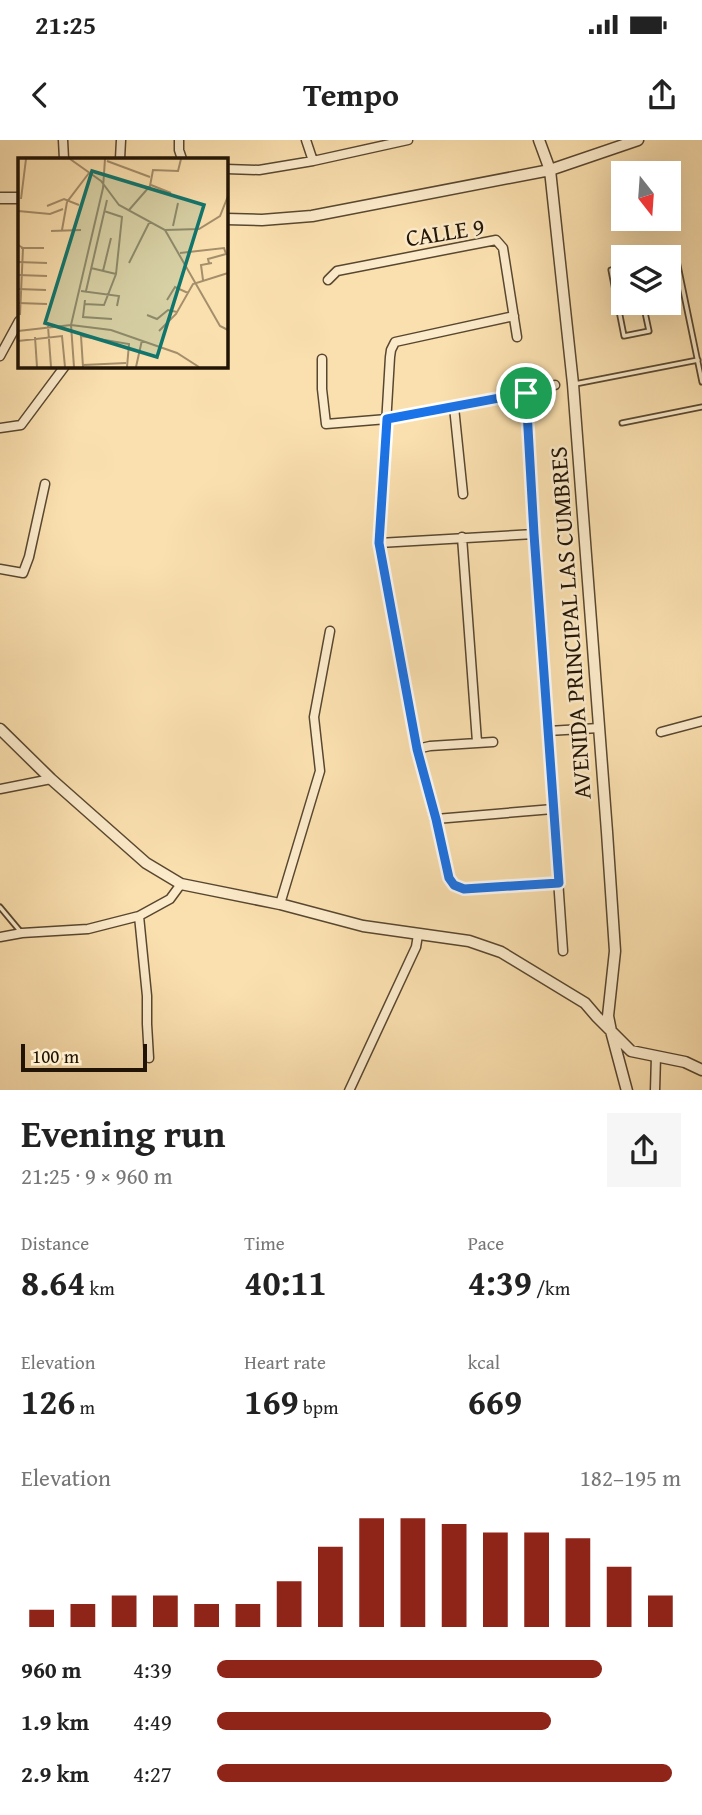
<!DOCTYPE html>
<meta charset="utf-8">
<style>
:root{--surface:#fff;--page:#f6f6f6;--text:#222;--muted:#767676;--accent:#8f2418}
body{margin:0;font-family:"Gentium Book Plus",serif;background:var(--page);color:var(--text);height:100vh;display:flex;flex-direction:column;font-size:26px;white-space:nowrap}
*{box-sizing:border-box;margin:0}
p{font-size:23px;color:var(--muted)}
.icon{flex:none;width:38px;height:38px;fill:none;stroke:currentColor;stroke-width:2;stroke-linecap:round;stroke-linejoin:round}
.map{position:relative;height:950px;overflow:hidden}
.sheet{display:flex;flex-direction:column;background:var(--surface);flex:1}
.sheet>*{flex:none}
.needle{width:46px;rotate:163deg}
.fabs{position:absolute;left:611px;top:21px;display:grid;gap:14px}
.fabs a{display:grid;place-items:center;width:70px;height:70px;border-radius:0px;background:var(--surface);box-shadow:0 7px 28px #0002;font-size:35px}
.scale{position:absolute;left:21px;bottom:18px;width:126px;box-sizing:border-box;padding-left:7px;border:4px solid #221405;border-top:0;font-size:19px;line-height:24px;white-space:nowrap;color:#221405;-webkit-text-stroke:5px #fcebcb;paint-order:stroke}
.pin{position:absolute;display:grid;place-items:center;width:60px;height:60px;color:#fff;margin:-30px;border:4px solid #fff;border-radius:50%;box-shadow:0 2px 7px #0007}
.round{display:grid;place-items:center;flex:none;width:74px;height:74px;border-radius:0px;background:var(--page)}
.summary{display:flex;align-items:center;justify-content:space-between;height:119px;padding:0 21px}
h1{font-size:38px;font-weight:800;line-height:52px}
.stats{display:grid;grid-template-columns:repeat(3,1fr);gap:10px;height:119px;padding:7px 21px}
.stats div{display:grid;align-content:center}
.stats b{font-size:35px;font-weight:800}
.stats small{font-size:19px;font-weight:400}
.stats p{font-size:19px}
.chart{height:196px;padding:14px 21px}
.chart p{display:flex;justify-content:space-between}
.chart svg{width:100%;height:126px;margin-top:7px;stroke:var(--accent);stroke-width:6}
ul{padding:0 21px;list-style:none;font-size:23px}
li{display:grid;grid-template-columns:112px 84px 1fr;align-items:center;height:52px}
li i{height:18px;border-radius:9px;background:var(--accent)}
.status{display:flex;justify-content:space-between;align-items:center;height:49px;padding:0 35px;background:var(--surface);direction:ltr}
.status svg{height:19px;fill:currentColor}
header{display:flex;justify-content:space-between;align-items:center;height:91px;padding:0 21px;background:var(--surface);font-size:32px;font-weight:800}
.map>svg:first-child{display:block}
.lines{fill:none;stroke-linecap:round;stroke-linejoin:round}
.service-casing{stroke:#584730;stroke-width:7}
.minor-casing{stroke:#584730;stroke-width:11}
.tertiary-casing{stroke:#584730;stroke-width:13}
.service{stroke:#fcebcb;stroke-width:3.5}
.minor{stroke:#fcebcb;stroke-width:8}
.tertiary{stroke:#fcebcb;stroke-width:10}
.route-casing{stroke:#fff;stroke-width:14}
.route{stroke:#1a73e8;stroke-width:9}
.labels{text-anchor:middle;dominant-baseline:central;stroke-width:5;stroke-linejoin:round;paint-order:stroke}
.street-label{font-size:24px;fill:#221405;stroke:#fcebcb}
.inset-road{fill:none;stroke:#a48e6b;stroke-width:2}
.view{fill:#0f766e;fill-opacity:0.15;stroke:#0f766e;stroke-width:3.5}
.inset-edge{fill:none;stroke:#221405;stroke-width:3.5}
</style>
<div class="status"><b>21:25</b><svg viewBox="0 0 49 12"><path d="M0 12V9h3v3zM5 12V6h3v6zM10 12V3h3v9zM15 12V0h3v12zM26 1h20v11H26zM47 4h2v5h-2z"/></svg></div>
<header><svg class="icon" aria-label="back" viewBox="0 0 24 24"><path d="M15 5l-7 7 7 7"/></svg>Tempo<svg class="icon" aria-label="share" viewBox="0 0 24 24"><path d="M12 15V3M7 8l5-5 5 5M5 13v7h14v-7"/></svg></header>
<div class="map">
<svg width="702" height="951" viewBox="0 0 702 951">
<rect width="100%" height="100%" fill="#fbe0af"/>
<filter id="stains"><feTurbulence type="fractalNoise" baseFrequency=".00286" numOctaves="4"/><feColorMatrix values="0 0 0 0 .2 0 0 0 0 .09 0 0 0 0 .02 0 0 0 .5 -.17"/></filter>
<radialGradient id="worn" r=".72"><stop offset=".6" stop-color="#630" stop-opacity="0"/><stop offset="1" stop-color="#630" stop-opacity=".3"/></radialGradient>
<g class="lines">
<g class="service-casing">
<path id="service" d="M668,117L676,116L702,242
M623,128L611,130L624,196L649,191L643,163
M575,244L698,220
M622,283L702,267
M0,767L20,791"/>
</g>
<g class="minor-casing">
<path id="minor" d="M63,0L64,19
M179,0V10L182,19
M306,0L313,21
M120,19L121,0
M226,29L259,30L313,21L408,0
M328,140L337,131L496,100L503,108L517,197
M514,176L395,202L391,210L390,217L379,403L417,609L451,742L457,747L464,749L559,743
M0,216L19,181
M322,219V249L326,284L387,279L526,253L555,245
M526,253L534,394L563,811
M454,267L463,354
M0,288L21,285L65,226
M462,397L477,602
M379,403L534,394
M0,429L23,433L29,417L45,344
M548,591L599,588
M661,592L702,581
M417,609L430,606L493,602
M0,649L51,639
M436,679L553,669
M280,764L320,631L314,577L330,491
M139,776L147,856V884L149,918
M0,797L22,793L88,789L139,776L170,759L181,744
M349,951L416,807L418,795
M655,951L656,916"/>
</g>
<g class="tertiary-casing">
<path id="tertiary" d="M539,0L550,30L573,244L607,692L615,811L608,876L611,891L627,951
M0,58H19
M226,79L262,80L312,76L550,30L638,0
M0,589L51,639L146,723L181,744L280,764L363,786L469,801L501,812L585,863L597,877L631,911L685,922L702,930"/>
</g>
<use href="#service" class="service"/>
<use href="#minor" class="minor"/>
<use href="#tertiary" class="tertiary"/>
</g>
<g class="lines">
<g class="route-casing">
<path id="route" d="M526,253L534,394L559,743L464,749L454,745L449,738L436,679L417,609L379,403L387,279Z"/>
</g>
<use href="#route" class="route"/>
</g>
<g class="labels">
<g class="street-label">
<text transform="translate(445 92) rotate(-9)">CALLE 9</text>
<text transform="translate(570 483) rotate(-94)">AVENIDA PRINCIPAL LAS CUMBRES</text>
</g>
</g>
<g transform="translate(18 18)">
<rect width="210" height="210" fill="#fbe0af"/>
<path class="inset-road" d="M52,1L83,23L101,47L147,72L202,168L210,172M89,3L132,19M133,27L153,35M3,41L8,1M29,48L46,41L61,47M111,52L132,28L135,12L160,13L163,1M0,53L32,56L45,51M155,68L160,45M44,72L49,44L71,15M147,72L181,71L202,58L210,38M33,73L63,72M0,87L5,90L2,157M3,90H26M162,95L206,90L208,96L190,101L191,105M0,104L29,105M111,105L132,63M73,110L98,116M85,113L93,80M0,117L29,118M185,122L183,107L194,105M0,131L28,132M63,133L101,138L99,148M68,133L89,42M67,142L65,159L94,161M149,142L157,129L170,135M0,145L29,146M66,146L86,147L98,116L104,59L86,53M129,157L139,161L150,152L159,154M30,168L33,209M0,173L53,167L93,172L159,195L181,209M141,173L158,156L175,126L210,115M17,179L19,209M0,183L44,178L47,209M65,207L108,205M56,209L53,167L85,30L87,1M65,209L63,178L111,186L109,209M118,209L124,182"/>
<path class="view" d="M74,13L186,47L139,199L27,165Z"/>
<rect width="210" height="210" class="inset-edge"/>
</g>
<rect width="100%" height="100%" filter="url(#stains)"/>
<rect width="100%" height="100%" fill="url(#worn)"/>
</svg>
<div class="fabs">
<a><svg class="needle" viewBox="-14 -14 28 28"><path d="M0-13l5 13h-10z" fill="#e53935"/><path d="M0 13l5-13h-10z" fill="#767676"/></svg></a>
<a><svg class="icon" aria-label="layers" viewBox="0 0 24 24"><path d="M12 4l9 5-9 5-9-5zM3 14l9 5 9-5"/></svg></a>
</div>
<div class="scale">100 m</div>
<div class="pin" style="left:526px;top:253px;background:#1e9e55"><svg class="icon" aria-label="arrive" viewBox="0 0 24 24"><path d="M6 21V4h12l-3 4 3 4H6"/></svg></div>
</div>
<section class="sheet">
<div class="summary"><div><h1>Evening run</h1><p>21:25 · 9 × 960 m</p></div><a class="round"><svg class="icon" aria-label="share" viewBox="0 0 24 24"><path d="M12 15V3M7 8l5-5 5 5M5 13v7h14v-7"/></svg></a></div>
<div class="stats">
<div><p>Distance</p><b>8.64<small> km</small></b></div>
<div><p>Time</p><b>40:11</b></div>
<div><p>Pace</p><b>4:39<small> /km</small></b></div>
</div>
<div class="stats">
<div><p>Elevation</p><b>126<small> m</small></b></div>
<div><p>Heart rate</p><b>169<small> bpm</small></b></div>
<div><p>kcal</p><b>669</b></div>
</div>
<div class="chart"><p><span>Elevation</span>182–195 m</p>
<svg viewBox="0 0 160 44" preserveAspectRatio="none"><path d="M5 44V38M15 44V36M25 44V33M35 44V33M45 44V36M55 44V36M65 44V28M75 44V16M85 44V6M95 44V6M105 44V8M115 44V11M125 44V11M135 44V13M145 44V23M155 44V33"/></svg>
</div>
<ul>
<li><b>960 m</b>4:39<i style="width:83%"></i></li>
<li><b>1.9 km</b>4:49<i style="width:72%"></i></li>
<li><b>2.9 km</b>4:27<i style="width:98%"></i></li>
</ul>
</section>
